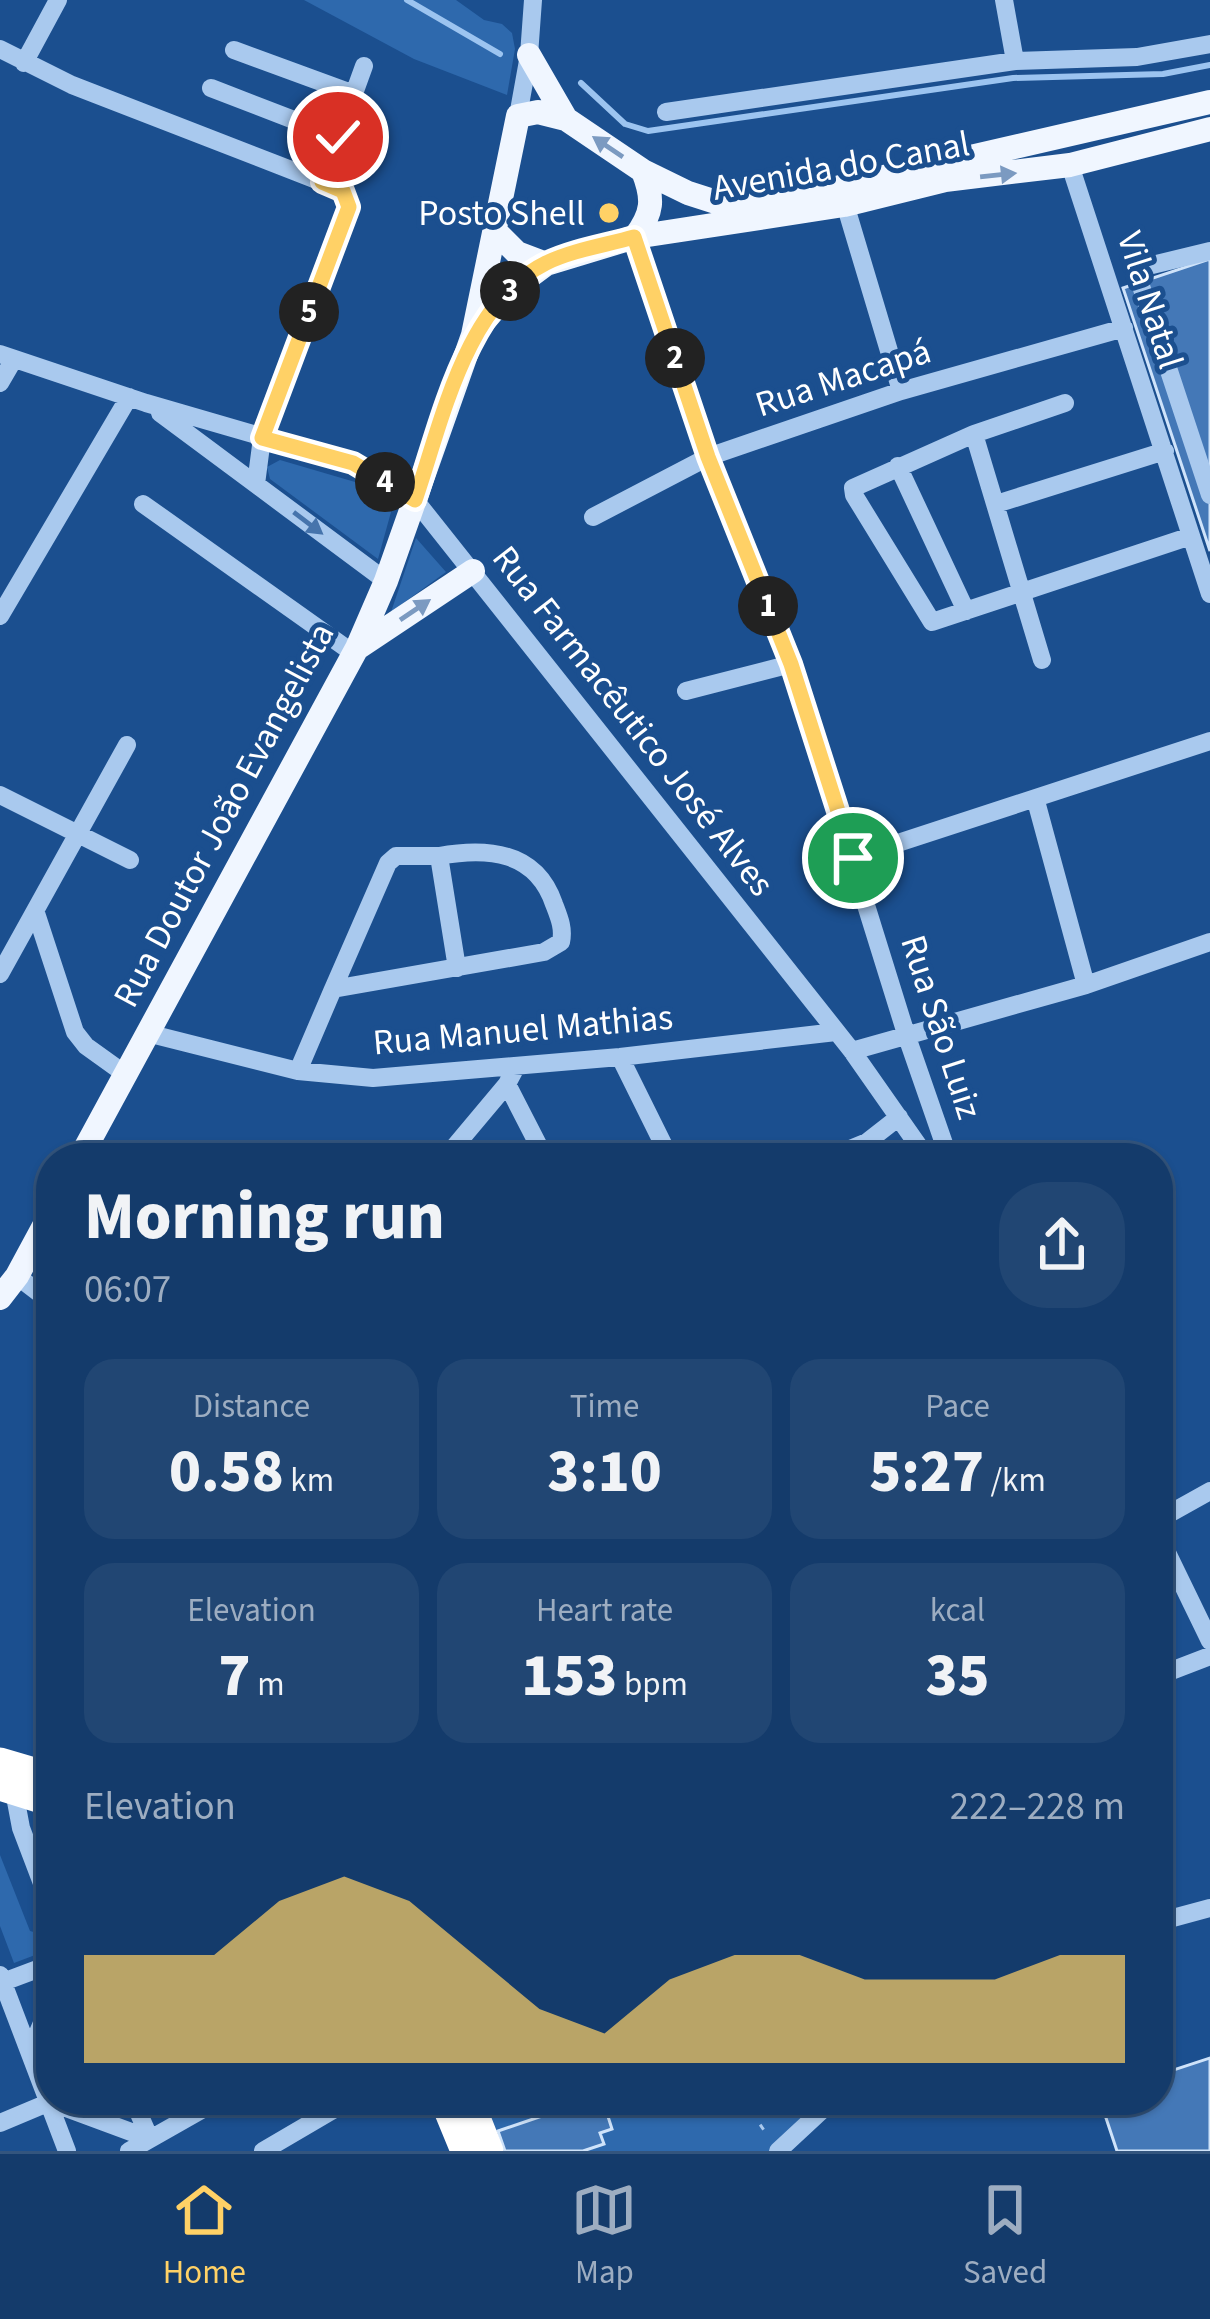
<!DOCTYPE html>
<meta charset="utf-8">
<style>
:root{--surface:#143b6b;--page:#214673;--text:#f1f3f6;--muted:#9dadc1;--line:#33557e;--accent:#ffd166}
body{margin:0;font-family:"Source Sans 3",sans-serif;background:var(--page);color:var(--text);height:100vh;display:flex;flex-direction:column;font-size:45px;white-space:nowrap}
*{box-sizing:border-box;margin:0}
p{font-size:39px;color:var(--muted)}
.icon{flex:none;width:66px;height:66px;fill:none;stroke:currentColor;stroke-width:2;stroke-linecap:round;stroke-linejoin:round}
.map{position:relative;flex:1;overflow:hidden}
.details{position:absolute;left:36px;top:1143px;width:1137px;height:972px;display:flex;flex-direction:column;background:var(--surface);border-radius:48px;box-shadow:0 3px 9px #0004,0 0 0 3px var(--line)}
.details>*{flex:none}
.pin{position:absolute;display:grid;place-items:center;width:102px;height:102px;color:#fff;margin:-51px;border:6px solid #fff;border-radius:50%;box-shadow:0 3px 12px #0007}
.km{position:absolute;width:60px;height:60px;margin:-30px;border-radius:50%;background:#222;color:#fff;font-size:33px;line-height:60px;text-align:center}
.round{display:grid;place-items:center;flex:none;width:126px;height:126px;border-radius:48px;background:var(--page)}
.headline{display:flex;align-items:center;justify-content:space-between;height:204px;padding:0 48px}
h1{font-size:66px;font-weight:800;line-height:90px}
.figures{display:grid;grid-template-columns:repeat(3,1fr);gap:18px;height:204px;padding:12px 48px}
.figures div{display:grid;align-content:center;border-radius:30px;background:var(--page);text-align:center}
.figures b{font-size:60px;font-weight:800}
.figures small{font-size:33px;font-weight:400}
.figures p{font-size:33px}
.chart{height:336px;padding:24px 48px}
.chart p{display:flex;justify-content:space-between}
.chart svg{width:100%;height:216px;margin-top:12px;fill:var(--accent);opacity:.7}
.tab-bar{display:flex;justify-content:space-around;align-items:center;height:168px;border-top:3px solid var(--line);background:var(--surface);font-size:33px;color:var(--muted)}
.tab-bar a{display:grid;justify-items:center;gap:6px}
.tab-bar .current{color:var(--accent)}
.map>svg:first-child{display:block}
.green{fill:#2e69ad}
.lines{fill:none;stroke-linecap:round;stroke-linejoin:round}
.stream{stroke:#9cc4f0;stroke-width:6}
.building{fill:#4478b7;stroke:#cfe3fa;stroke-width:3}
.path{stroke:#a9c9ee;stroke-width:3;stroke-dasharray:6 9;stroke-linecap:butt}
.minor{stroke:#a9c9ee;stroke-width:18}
.major{stroke:#f0f6ff;stroke-width:24}
.highway{stroke:#fff;stroke-width:27}
.oneway{fill:#7b9ac1}
.oneway2{fill:#4674ac}
.route-casing{stroke:#fff;stroke-width:24}
.route{stroke:#ffd166;stroke-width:15}
.poi-dot{fill:#ffd166;stroke:#1b4f8f;stroke-width:4.5}
.labels{text-anchor:middle;dominant-baseline:central;stroke-width:10;stroke-linejoin:round;paint-order:stroke}
.street-label{font-size:36px;fill:#fff;stroke:#1b4f8f}
.poi-label{font-size:36px;fill:#fff;stroke:#1b4f8f;text-anchor:end}
</style>
<div class="map">
<svg width="1210" height="2151" viewBox="0 0 1210 2151">
<rect width="100%" height="100%" fill="#1b4f8f"/>
<path class="green" d="M304,0H456L484,20L502,24L512,33L515,49L507,95L414,59Z
M280,460L396,494L378,559L270,479L267,467Z
M416,538L446,572L391,612Z
M0,1855L30,1931L48,1936L51,1949L14,1963L0,1926Z
M476,2100H830L773,2151H496Z"/>
<g class="lines">
<path class="stream" d="M407,0L500,54
M581,83L625,124L648,131L1013,78L1163,74L1210,65"/>
</g>
<path class="building" d="M1210,259V551L1123,288Z
M1166,1818L1174,1854L1158,1857V1820Z
M1210,2058V2151H1117L1100,2100H1158V2075Z
M589,2100L593,2111L605,2107L612,2129L600,2133L604,2144L583,2151H505L498,2131Z"/>
<g class="lines">
<path class="path" d="M743,2100L766,2133"/>
<path class="minor" d="M1004,0L1015,61
M0,49L72,85L322,182L347,197L349,207L262,438L256,484
M234,50L354,94
M24,63L58,0
M211,88L338,137
M666,112L1015,61L1137,57L1210,44
M518,116L529,55L533,0
M1070,165L1210,594
M322,182L364,66
M842,194L901,391
M635,237L708,457L791,664L907,1037L949,1158
M1210,251L1144,267L1139,280L1210,495
M0,354L146,403L353,463L415,500L852,1051L927,1158
M0,383L14,359
M1065,403L974,434L853,488L854,495L932,622L1191,536
M160,413L386,581
M974,434L1042,660
M898,466L966,611
M143,504L353,653
M996,504L1165,451
M593,517L708,457L901,391L1124,328
M0,616L129,397
M686,691L791,664
M0,795L130,860
M1036,801L1086,985
M852,858L1210,741
M36,913L75,1032L86,1046L125,1074
M0,974L127,745
M333,989L388,863L396,856H439L457,968
M147,1033L298,1071L373,1078L620,1057L836,1032
M852,1051L1086,985L1210,942
M620,1057L670,1158
M298,1071L333,989L544,952L561,942C564,928 559,917 554,904C536,851 488,847 439,856
M507,1084L545,1158
M445,1158L507,1084L516,1067
M828,1158L867,1142L899,1117
M17,1276L51,1302
M1158,1520L1210,1491
M1158,1534L1210,1641
M1158,1676L1210,1656
M14,1791L21,1828L51,1907
M1158,1922L1210,1908
M0,1975L67,2151
M3,1982L51,1964
M30,2051L51,2002
M133,2100L150,2139
M0,2123L50,2102L150,2139
M129,2151L219,2100
M263,2151L350,2100
M778,2151L833,2100"/>
<path class="major" d="M529,55L566,119
M495,231L517,253L546,264L635,237L844,205L945,180L1070,165L1210,129
M635,237C653,213 654,199 643,171
M474,333L511,290L546,264
M359,647L473,571
M80,1158L357,648L386,581L473,335L518,116L538,112L566,119L643,171L688,193L716,202L784,200L1210,102
M0,1298L17,1276L51,1213"/>
<path class="highway" d="M0,1761L51,1776
M0,1787L51,1803
M443,2100L464,2151
M470,2100L490,2151"/>
</g>
<defs><path id="oneway-solid" d="M-6-.8H1V-3.2L6.5 0L1 3.2V.8H-6Z" transform="scale(3)"/></defs>
<g class="oneway">
<use href="#oneway-solid" transform="translate(608 147) rotate(-146)"/>
<use href="#oneway-solid" transform="translate(998 175) rotate(-6)"/>
<use href="#oneway-solid" transform="translate(415 610) rotate(-34)"/>
</g>
<use class="oneway2" href="#oneway-solid" transform="translate(308 523) rotate(37)"/>
<g class="lines">
<g class="route-casing">
<path id="route" d="M338,137L322,182L343,191L349,207L262,438L353,463L415,500C442,422 465,303 546,263C573,250 606,245 634,237L708,457L791,664L853,858"/>
</g>
<use href="#route" class="route"/>
</g>
<circle class="poi-dot" cx="609" cy="213" r="12"/>
<g class="labels">
<g class="street-label">
<text transform="translate(841 166) rotate(-10)">Avenida do Canal</text>
<text transform="translate(1150 300) rotate(72)">Vila Natal</text>
<text transform="translate(843 378) rotate(-18)">Rua Macapá</text>
<text transform="translate(633 721) rotate(52)">Rua Farmacêutico José Alves</text>
<text transform="translate(224 815) rotate(-62)">Rua Doutor João Evangelista</text>
<text transform="translate(941 1027) rotate(72)">Rua São Luiz</text>
<text transform="translate(523 1030) rotate(-5)">Rua Manuel Mathias</text>
</g>
<g class="poi-label">
<text x="585" y="213">Posto Shell</text>
</g>
</g>
</svg>
<div class="pin" style="left:853px;top:858px;background:#1e9e55"><svg class="icon" aria-label="arrive" viewBox="0 0 24 24"><path d="M6 21V4h12l-3 4 3 4H6"/></svg></div>
<div class="pin" style="left:338px;top:137px;background:#d93025"><svg class="icon" aria-label="check" viewBox="0 0 24 24"><path d="M5 12l5 5 9-10"/></svg></div>
<b class="km" style="left:768px;top:606px">1</b>
<b class="km" style="left:675px;top:358px">2</b>
<b class="km" style="left:510px;top:291px">3</b>
<b class="km" style="left:385px;top:482px">4</b>
<b class="km" style="left:309px;top:312px">5</b>
<section class="details">
<div class="headline"><div><h1>Morning run</h1><p>06:07</p></div><a class="round"><svg class="icon" aria-label="share" viewBox="0 0 24 24"><path d="M12 15V3M7 8l5-5 5 5M5 13v7h14v-7"/></svg></a></div>
<div class="figures">
<div><p>Distance</p><b>0.58<small> km</small></b></div>
<div><p>Time</p><b>3:10</b></div>
<div><p>Pace</p><b>5:27<small> /km</small></b></div>
</div>
<div class="figures">
<div><p>Elevation</p><b>7<small> m</small></b></div>
<div><p>Heart rate</p><b>153<small> bpm</small></b></div>
<div><p>kcal</p><b>35</b></div>
</div>
<div class="chart"><p><span>Elevation</span>222–228 m</p>
<svg viewBox="0 0 160 44" preserveAspectRatio="none"><path d="M0 44V22L10 22L20 22L30 11L40 6L50 11L60 22L70 33L80 38L90 27L100 22L110 22L120 27L130 27L140 27L150 22L160 22V44z"/></svg>
</div>
</section>
</div>
<nav class="tab-bar">
<a class="current"><svg class="icon" aria-label="home" viewBox="0 0 24 24"><path d="M3 11l9-7 9 7M6 9v11h12V9"/></svg>Home</a>
<a><svg class="icon" aria-label="map" viewBox="0 0 24 24"><path d="M3 6l6-2 6 2 6-2v14l-6 2-6-2-6 2zM9 4v14M15 6v14"/></svg>Map</a>
<a><svg class="icon" aria-label="saved" viewBox="0 0 24 24"><path d="M7 4h10v16l-5-4-5 4z"/></svg>Saved</a>
</nav>
